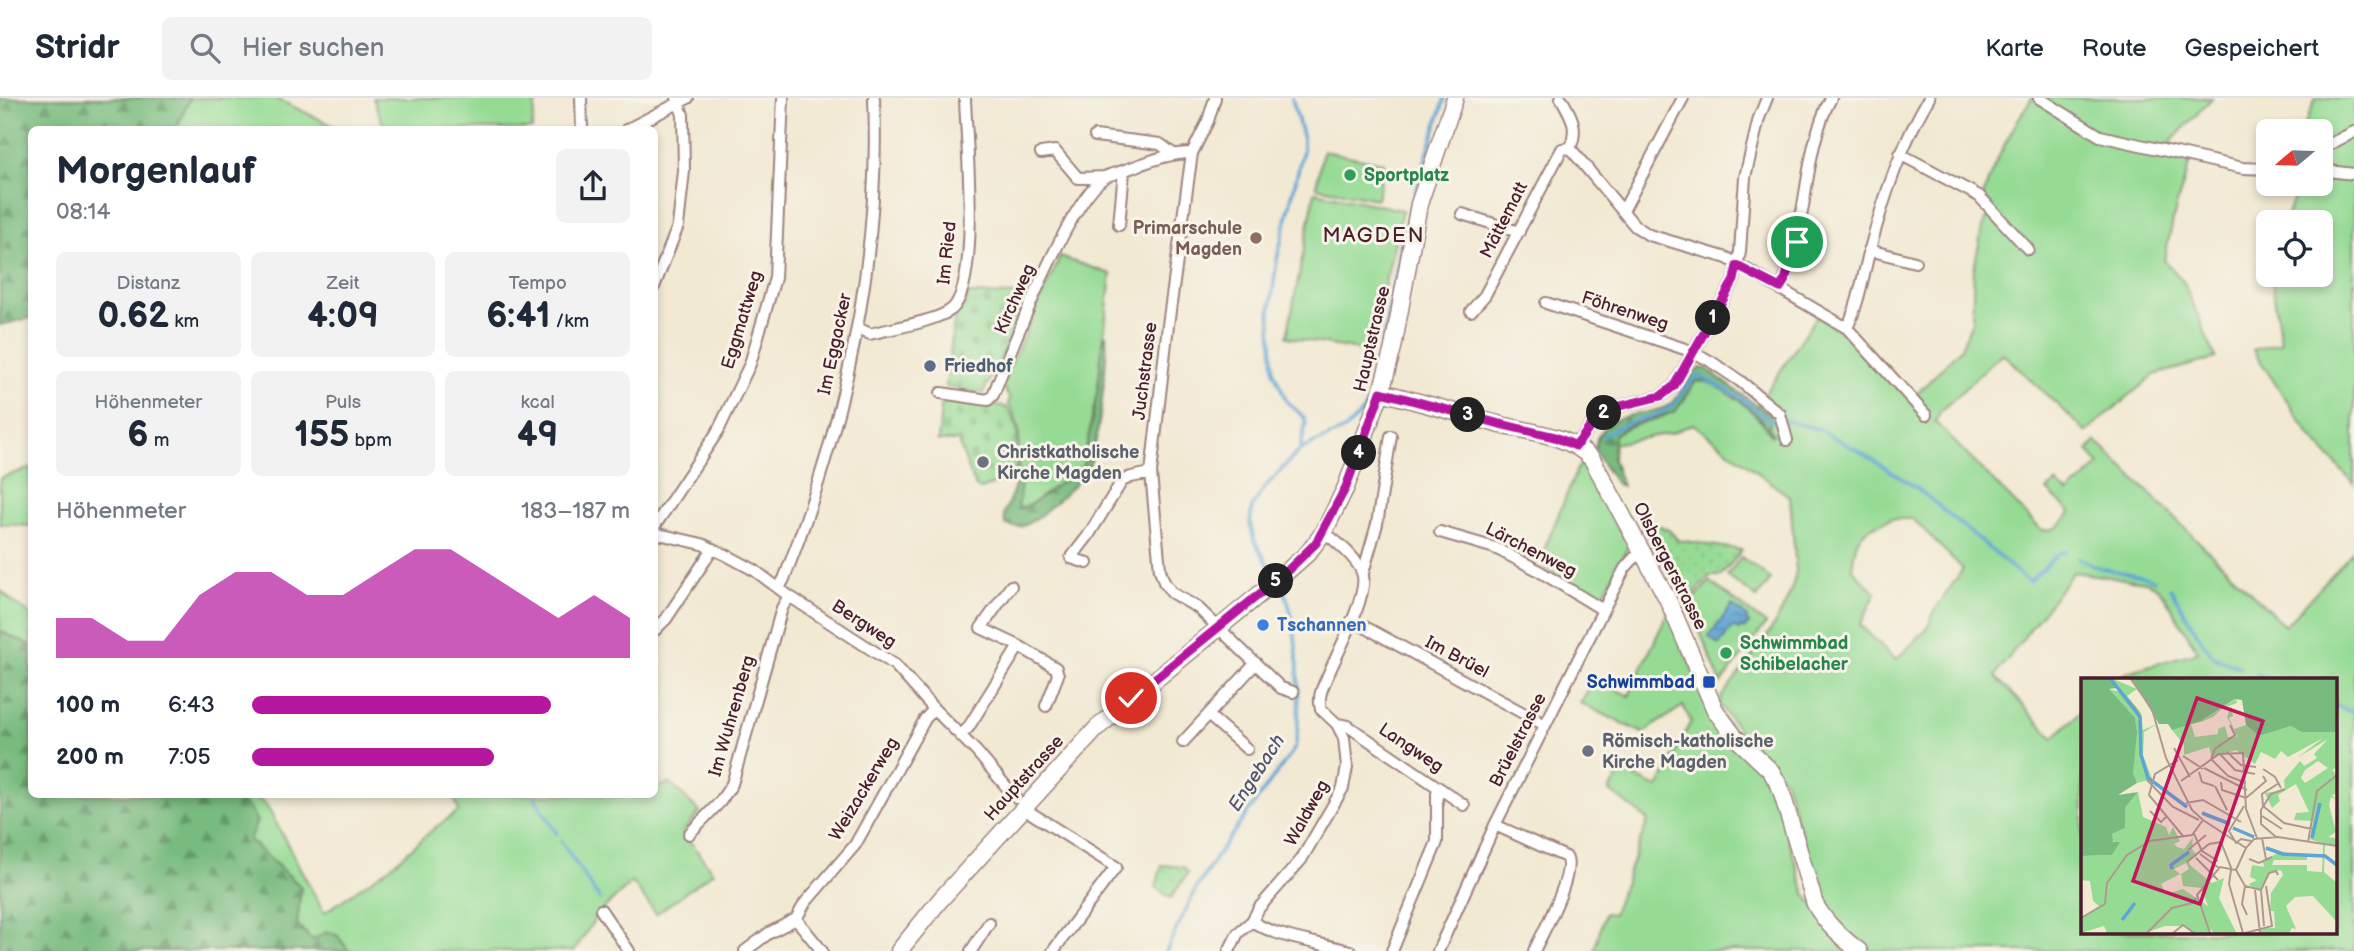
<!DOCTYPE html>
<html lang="de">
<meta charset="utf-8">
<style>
:root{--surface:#fff;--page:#f2f2f3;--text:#1f2937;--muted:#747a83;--line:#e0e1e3;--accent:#b5179e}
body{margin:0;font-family:"Balsamiq Sans",sans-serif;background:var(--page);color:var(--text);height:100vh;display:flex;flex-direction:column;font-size:26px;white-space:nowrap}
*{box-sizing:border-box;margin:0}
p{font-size:23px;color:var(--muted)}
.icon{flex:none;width:38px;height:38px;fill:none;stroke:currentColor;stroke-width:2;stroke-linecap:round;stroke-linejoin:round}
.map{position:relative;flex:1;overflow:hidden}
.sheet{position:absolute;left:28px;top:28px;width:630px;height:672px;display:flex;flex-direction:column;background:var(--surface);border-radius:10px;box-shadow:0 4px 10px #0003}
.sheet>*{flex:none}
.needle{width:46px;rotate:251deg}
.fabs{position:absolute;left:2256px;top:21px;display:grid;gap:14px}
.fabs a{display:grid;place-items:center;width:77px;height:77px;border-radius:10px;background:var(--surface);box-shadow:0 4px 10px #0003;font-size:35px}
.pin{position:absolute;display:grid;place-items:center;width:60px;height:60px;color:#fff;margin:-30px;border:4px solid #fff;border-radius:50%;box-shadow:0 2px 7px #0007}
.km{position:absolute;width:35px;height:35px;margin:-18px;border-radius:50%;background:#222;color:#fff;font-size:19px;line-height:35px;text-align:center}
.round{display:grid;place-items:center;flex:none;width:74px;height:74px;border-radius:10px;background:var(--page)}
.headline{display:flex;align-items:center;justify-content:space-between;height:119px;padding:0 28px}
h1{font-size:38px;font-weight:700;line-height:52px}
.stats{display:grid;grid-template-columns:repeat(3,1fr);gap:10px;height:119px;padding:7px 28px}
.stats div{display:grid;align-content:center;border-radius:10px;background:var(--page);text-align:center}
.stats b{font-size:35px;font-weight:700}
.stats small{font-size:19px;font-weight:400}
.stats p{font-size:19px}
.chart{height:196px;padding:14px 28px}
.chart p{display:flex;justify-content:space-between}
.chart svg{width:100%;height:126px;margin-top:7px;fill:var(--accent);opacity:.7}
ul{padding:0 28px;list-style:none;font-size:23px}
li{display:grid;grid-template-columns:112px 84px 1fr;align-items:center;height:52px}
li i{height:18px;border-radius:9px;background:var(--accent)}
header{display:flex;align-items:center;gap:42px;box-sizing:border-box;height:98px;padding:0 35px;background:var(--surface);border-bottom:2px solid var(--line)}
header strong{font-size:33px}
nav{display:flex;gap:38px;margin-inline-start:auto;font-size:24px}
.search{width:490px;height:63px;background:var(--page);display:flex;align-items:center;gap:18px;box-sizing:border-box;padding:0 24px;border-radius:10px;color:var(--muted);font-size:26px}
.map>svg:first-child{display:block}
.green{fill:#95db94;stroke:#707d60;stroke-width:2;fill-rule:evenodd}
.forest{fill:url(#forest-firs);stroke:#616d54;stroke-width:2}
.cemetery{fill:url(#cemetery-stones);stroke:#707d60;stroke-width:2}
.park{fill:url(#park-dots);stroke:#707d60;stroke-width:2}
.water{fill:url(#water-ripples);stroke:#546280;stroke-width:2}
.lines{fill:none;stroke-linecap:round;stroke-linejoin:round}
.stream{stroke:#5fa4d4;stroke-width:3.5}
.street-casing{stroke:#9e847f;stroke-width:14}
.secondary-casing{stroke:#9e847f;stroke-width:19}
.street{stroke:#fff;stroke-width:10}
.secondary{stroke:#fff;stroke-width:16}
.route-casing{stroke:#fff;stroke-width:14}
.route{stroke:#b5179e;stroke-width:9}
.leisure-dot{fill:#2e9e5b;stroke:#f7f3e8;stroke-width:2.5}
.education-dot{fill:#8d6e63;stroke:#f7f3e8;stroke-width:2.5}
.service-dot{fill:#5c6f8a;stroke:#f7f3e8;stroke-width:2.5}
.worship-dot{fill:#6b7280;stroke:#f7f3e8;stroke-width:2.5}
.shop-dot{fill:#3f7fe0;stroke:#f7f3e8;stroke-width:2.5}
.transit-dot{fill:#1a4fb4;stroke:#f7f3e8;stroke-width:2.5}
.labels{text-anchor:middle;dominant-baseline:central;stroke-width:6;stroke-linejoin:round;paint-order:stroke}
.leisure-label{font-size:18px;font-weight:bold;fill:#27864d;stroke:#f7f3e8;text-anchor:start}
.street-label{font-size:18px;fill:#4a1f2b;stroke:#f7f3e8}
.education-label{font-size:18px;font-weight:bold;fill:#785e54;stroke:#f7f3e8;text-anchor:end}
.service-label{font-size:18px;font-weight:bold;fill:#4e5e75;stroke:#f7f3e8;text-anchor:start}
.worship-label{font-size:18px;font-weight:bold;fill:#5b616d;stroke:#f7f3e8;text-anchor:start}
.shop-label{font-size:18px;font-weight:bold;fill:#366cbe;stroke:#f7f3e8;text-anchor:start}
.transit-label{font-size:18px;font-weight:bold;fill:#164399;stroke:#f7f3e8;text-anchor:end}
.water-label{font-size:19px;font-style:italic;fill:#52546f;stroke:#f7f3e8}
.quarter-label{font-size:21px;letter-spacing:2px;fill:#4a1f2b;stroke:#f7f3e8}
.inset-river{fill:none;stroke:#5fa4d4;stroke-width:3.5}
.inset-road{fill:none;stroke:#af9890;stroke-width:2}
.view{fill:#c2185b;fill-opacity:0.15;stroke:#c2185b;stroke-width:3.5}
.inset-edge{fill:none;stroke:#4a1f2b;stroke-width:3.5}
</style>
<header>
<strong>Stridr</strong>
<div class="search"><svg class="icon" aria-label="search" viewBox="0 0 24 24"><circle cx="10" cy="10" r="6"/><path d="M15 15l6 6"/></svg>Hier suchen</div>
<nav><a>Karte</a><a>Route</a><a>Gespeichert</a></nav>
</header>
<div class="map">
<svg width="2354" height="853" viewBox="0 0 2354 853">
<defs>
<pattern id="forest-firs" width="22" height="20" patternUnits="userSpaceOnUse" patternTransform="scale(1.75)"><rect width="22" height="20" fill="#78bb7e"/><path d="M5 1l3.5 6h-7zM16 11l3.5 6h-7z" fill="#649767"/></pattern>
<pattern id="cemetery-stones" width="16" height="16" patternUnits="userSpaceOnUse" patternTransform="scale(1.75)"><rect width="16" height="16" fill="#95db94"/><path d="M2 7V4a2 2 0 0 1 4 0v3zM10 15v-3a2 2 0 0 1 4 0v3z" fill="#82bc80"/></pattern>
<pattern id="park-dots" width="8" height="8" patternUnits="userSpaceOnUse" patternTransform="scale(1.75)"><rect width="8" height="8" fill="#95db94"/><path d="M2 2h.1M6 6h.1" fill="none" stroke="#82bc80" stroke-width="1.8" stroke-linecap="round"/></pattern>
<pattern id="water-ripples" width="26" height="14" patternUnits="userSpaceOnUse" patternTransform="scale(1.75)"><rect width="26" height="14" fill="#5fa4d4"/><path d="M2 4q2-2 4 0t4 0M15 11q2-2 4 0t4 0" fill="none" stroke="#5085ac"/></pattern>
</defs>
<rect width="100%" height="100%" fill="#f7f3e8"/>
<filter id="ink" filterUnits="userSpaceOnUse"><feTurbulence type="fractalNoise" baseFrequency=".0143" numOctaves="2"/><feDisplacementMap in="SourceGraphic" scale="14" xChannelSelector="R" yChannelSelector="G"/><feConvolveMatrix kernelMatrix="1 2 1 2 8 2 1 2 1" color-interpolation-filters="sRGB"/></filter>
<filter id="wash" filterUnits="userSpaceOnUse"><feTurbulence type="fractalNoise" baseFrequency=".00686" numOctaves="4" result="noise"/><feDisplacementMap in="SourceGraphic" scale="28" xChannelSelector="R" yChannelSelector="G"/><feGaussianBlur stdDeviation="1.57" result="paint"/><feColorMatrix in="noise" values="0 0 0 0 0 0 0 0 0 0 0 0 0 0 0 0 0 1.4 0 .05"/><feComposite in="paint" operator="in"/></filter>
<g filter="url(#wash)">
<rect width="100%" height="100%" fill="#f2e9d3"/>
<path class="green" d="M190,0H275L340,31L176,32Z
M373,0H536L532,31H385Z
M2032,0H2212L2168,47L2193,54L2176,109L2164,162L2183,183L2216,260L2154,277L2086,334L2002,255L1940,314L1935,324L2041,432C2057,434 2061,426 2071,415L2047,392L2056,385L2068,395L2100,367L2088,353L2096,343L2285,528L2354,452V853H1865L1824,809L1785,683L1747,642L1719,606L1722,598C1750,560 1788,520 1796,473L1790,399L1693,326L1672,335L1612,346L1614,337C1632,324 1648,326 1666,317C1679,311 1689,296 1695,284C1721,278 1759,319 1772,338L1769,329L1771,318L1757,308L1817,218L1847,236L1913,300L1961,250L1972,224L1974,171L1982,130L1993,109L1983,98C1995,63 2011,31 2032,0ZM1892,421H1913L1963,471L1937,509L1926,532L1896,562L1860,527L1876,495L1852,471C1856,436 1859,432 1892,421ZM2073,474L2146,484L2155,488L2163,496L2198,554L2127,574L2117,582H2335V834H2083V612L2053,640L1995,578Z
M2316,0H2354V386L2311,339L2253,252L2281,245L2271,177H2320V124H2284L2300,86H2320V33H2302Z
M1323,53L1384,65L1377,101L1316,89Z
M1315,94L1402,112L1369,254L1287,239Z
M1060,159L1111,176L1098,289L1083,368L1030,407L1017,411C1019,399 1021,389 1019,377C1014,347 1028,338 1008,305L1010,302L1002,286Z
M1586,362L1631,444L1604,495L1597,500L1545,471L1543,455L1577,371Z
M31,370V428L0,426V380Z
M1741,459L1771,481L1757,500L1727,478Z
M1709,483L1766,526L1721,585L1689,507Z
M0,492L14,505L31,517V548L0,533Z
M1669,512L1699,588L1771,683L1805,796L1851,853H1594L1605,815L1613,816L1648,722L1609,692L1622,672L1658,690L1691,623L1683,608L1643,635L1580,605L1595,581L1629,598Z
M670,685L700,714L683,734L713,774L656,816L632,784L599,815L574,853H349L337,837L312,842L297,826L301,789L249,742V710L233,697H253L267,708L324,815L390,769L437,728L459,713L453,697L654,696L655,690Z"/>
<path class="forest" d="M0,0H190L176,31L32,32L31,220L0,227Z
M1106,236C1108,258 1098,358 1086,374C1075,389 1057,402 1043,415C1031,424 1020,434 1005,426L1004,416L1019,378L1021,384L1018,411L1030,407L1083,368L1098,289L1102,247Z
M1700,270L1707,271L1771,318L1769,328L1773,337L1772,338C1758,312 1730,294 1704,282L1695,284L1675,314L1627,328L1614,337L1613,361L1622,388L1617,386C1610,376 1599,364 1596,353C1594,348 1596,342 1599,337C1615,313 1639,319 1663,310C1681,303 1684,279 1700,270Z
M0,533L31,548L32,696L233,697L249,710L257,723L249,742L301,789L297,827L312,842L326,834L337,837L349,853H0Z"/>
<path class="cemetery" d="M969,196L1026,197L1005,251L983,295L946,289L955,217L964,208Z
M942,301L1006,309C1023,328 1017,353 1016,378L981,391L975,388L958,343H938Z"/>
<path class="park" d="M1647,421L1670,433L1678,442L1742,452L1721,478H1709L1686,505L1642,428Z
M1162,767L1183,769L1188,775L1171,800L1156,789Z"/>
<path class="water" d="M1732,507L1747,519L1746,522L1749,525L1744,531L1741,529L1739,532L1733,529L1719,547L1709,539Z"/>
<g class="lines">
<path class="stream" d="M1292,0L1303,41V52L1277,161L1270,214L1274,274L1287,304L1304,319L1306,325L1300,352
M1415,94L1445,0
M1786,323L1819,331L1862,355L1917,390L2029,484L2059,455L2066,454
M1603,338C1622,323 1644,323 1665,313C1681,306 1683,284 1700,278L1738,298L1769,322L1778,323
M2078,459C2098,475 2130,472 2154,482
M1275,478L1254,442L1250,425L1252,409L1265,389L1300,352L1346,331L1364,312L1372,292L1381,254L1401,145L1412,104
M2170,490L2201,542L2215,560L2240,569
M2257,576L2271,582
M2335,607L2354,615
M533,696L557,736
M561,743L600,802
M1166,853L1196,791L1222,750L1295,650C1302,615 1300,513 1279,484"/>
</g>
</g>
<g filter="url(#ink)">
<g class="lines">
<g class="street-casing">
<path id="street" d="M581,0L582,32
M1215,0L1208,23L1192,55L1168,227L1151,375L1160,472L1164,484L1172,495L1198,510L1281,590L1293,594
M1561,0C1571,17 1579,30 1570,50L1635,128L1649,137L1727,160L1847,230L1926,317
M2039,0L2100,38L2243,70L2268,71
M626,32L688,0
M1095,38L1160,46L1172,55
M2320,51L2354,34
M1041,55L1055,53L1078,80L1106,79
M1900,56L1979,98L2028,151
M2320,72L2354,76
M1623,113L1683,0
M1462,116L1519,134
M1119,127L1124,73
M1869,152L1915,164
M654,189L678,128L684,73L683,17L677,0
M1780,190C1787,179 1790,167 1793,154C1808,104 1806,47 1831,0
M1546,205L1646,238L1694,254L1710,263L1740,283L1780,316L1787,342
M1471,213L1485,197L1562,51L1570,50
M858,230L870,236C889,231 938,223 952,211C981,184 966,42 965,0
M1847,230C1859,205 1863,178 1870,151C1884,99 1901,47 1929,0
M941,295L988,302L993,297C1011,252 1068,103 1105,79C1110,76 1119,75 1125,72C1148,64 1168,55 1192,55
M1576,348L1596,321L1605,314L1620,308L1661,298L1674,288L1734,182L1740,154L1745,79L1759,20L1767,0
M654,429L718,333L750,266L775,180L783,0
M1440,434L1495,450L1534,470L1603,512
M654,435L702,446L728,458L754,472L789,498L895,567L934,611L976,653L1016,700
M1087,465L1071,460L1088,438L1122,383L1131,379L1151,375
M1363,475L1377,426L1391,338
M1011,488L981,530L1019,548L1056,570L1058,577L1046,608
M779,490L784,481C844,328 881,165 874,0
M1352,522L1545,627
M654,533L666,521L712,452
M1208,617L1247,651
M1337,626L1348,628L1464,707
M961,637L968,630L1019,548
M1183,644L1256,565
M1023,710L1116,769L1053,853
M1495,727L1566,759C1576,775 1543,834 1534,853
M689,736L720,704L732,686L782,510L789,498
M601,812L629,853
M796,821L822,853
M1252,823C1276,840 1321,845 1350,853
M745,853L769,835L796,821L805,805L855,747L925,621L934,611
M971,853L989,825
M1229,853L1238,835L1252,823L1259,810L1301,762L1343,690L1347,669L1344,640L1337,626L1321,611C1317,597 1324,587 1329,575C1338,554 1367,499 1363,478C1360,462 1337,444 1324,434
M1392,853L1437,744V695L1439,690
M1438,853L1495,727L1603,512L1625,470L1634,460L1643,455"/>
</g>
<g class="secondary-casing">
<path id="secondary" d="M1381,294C1420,304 1458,315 1497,326C1530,335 1567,335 1592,361L1668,502L1715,612L1734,638L1771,673L1780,689L1815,806C1826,826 1841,839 1859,853
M899,853L940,802L1098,629L1283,477L1308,455L1324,434L1346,389L1381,294L1393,250L1419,106L1455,0"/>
</g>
<use href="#street" class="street"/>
<use href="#secondary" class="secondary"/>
</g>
</g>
<g class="lines" filter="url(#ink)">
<g class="route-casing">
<path id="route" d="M1131,600L1283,477L1316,445L1346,389L1381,294L1500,326L1555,339L1576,348L1596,321L1605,314L1620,308L1661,298L1674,288L1734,182L1737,168L1780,190L1785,182L1797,144"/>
</g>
<use href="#route" class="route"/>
</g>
<g class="leisure-dot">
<circle cx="1350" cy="77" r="7"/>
<circle cx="1726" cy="555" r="7"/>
</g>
<circle class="education-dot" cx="1256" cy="140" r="7"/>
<circle class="service-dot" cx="930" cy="268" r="7"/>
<g class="worship-dot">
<circle cx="983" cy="364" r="7"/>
<circle cx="1588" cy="653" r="7"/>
</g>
<circle class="shop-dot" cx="1263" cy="527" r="7"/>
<rect class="transit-dot" x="1702" y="577" width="14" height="14" rx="3.5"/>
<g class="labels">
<g class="leisure-label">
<text x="1364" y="77">Sportplatz</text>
<text x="1740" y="545">Schwimmbad<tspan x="1740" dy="21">Schibelacher</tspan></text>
</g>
<g class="street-label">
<text transform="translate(1504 122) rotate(-63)">Mättematt</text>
<text transform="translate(947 155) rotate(-84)">Im Ried</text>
<text transform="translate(1015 201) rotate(-66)">Kirchweg</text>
<text transform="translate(1625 213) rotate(18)">Föhrenweg</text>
<text transform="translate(742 222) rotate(-73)">Eggmattweg</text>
<text transform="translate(1372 241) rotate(-77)">Hauptstrasse</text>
<text transform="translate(835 246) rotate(-78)">Im Eggacker</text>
<text transform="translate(1145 273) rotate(-83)">Juchstrasse</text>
<text transform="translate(1531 452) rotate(27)">Lärchenweg</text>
<text transform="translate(1670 468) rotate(63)">Olsbergerstrasse</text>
<text transform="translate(864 526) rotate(33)">Bergweg</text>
<text transform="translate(1457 559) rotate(28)">Im Brüel</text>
<text transform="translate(732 618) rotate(-74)">Im Wuhrenberg</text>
<text transform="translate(1518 642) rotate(-63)">Brüelstrasse</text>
<text transform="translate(1411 650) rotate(34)">Langweg</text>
<text transform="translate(1024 680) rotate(-48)">Hauptstrasse</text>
<text transform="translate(864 691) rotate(-59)">Weizackerweg</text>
<text transform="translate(1307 715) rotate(-61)">Waldweg</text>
</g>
<g class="education-label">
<text x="1242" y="130">Primarschule<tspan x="1242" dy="21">Magden</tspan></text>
</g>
<g class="service-label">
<text x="944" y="268">Friedhof</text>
</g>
<g class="worship-label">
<text x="997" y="354">Christkatholische<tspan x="997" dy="21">Kirche Magden</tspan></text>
<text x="1602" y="643">Römisch-katholische<tspan x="1602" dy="21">Kirche Magden</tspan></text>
</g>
<g class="shop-label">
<text x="1277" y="527">Tschannen</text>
</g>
<g class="transit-label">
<text x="1695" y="584">Schwimmbad</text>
</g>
<g class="water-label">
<text transform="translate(1257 675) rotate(-57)">Engebach</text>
</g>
<g class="quarter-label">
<text x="1374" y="137">MAGDEN</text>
</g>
</g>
<g transform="translate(2081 580)">
<rect width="256" height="256" fill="#f2e9d3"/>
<path d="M30,0L56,11L46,18L60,35L62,52L76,46L63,54L62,77L71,101L56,105L52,95L55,44L27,11L40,14ZM155,21L156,25L142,30L132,39L120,44L110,46L114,59L137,56V51L144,48L147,59L159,58H156L146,39L150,28L152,38L148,40L153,51L165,47L178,58L210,48L255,54V90L251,92L255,96V116L251,117L255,122L250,119L248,127L255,154L247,159L255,160V168L244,166L243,194L255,204V243L232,218L214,219L205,228L215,251L211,250L208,255H180L179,250H194L193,233H189L190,215L202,197L200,192L190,194L180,211H173L168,206L176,202L169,199L171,187L183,189L182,184L198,174L226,177V182H193L191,187H226V193L241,194L242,166L229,161L232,143L213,142L215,135L228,134L215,106L197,117L199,123L191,130L184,115L204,112L203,102L219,83L223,88L236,80L233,76L247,61L216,80L242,60L207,79L200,73L194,81L180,74L174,86L155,72L131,80L128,69L103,77V67L91,52L110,43H120ZM237,83L247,90L224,105L220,100L224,92ZM57,114L62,139L85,149L88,157L92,149L99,163L93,166L96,169L103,171L112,159L111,171L116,178L107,183L110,188L131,205L143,200L138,220L155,254L161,255H132L130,251L128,255H112L104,248H84L64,255H26L23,248L0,255V240L18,228L12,223L9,203L0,202V178L31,177L37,165L31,163V156L44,150V130ZM105,185L108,191L100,196L102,208L120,210L127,228L102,211L85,216L80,206L99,196L93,191Z" fill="#95db94" fill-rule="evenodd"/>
<path d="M0,0H30L55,29L59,36L61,43L44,19L36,10L28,11L54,40L56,54L52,95L56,105L37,117L57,114L44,130V150L31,156L32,164H39L31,177L0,178ZM50,0H255V54H221L210,48L178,58L165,47L161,22L154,21L120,43L91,52L87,46H78Z" fill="#78bb7e"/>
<path class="inset-river" d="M29,0L59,39L60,77L67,100L106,129M121,135L149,146M152,150L173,159M231,160L239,125M185,170L202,176L244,178L256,187M91,191L90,187L108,174M41,242L54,225"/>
<path class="inset-road" d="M49,0L71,31L85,80L111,132L122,142L165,170L173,161L197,159L256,168M93,70L109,99M146,74L160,87L175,89M139,76L154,92L174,96M102,78L122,91M130,81L134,71L154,57L149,47M97,82L74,96L68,117L102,158M131,82L147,98L165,105M123,90L166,112M182,91L194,99L200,110M118,94L121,104L133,108M66,102L92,129L118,142M100,103L138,76L162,75L165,131L176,160M140,104L141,112L165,120M198,105L181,116L182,128L203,145L231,151M134,108L146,132M165,120L185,103L182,98M105,125L122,122L160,144M163,128L148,153L155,165L160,161L170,163M69,133L80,144L85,139M181,138L201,151M113,156L121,173L137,183M195,159L180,146V132L190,116L204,111M181,160L185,181M140,164L151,192M227,164L236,113L256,97M165,170L155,192L164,208L180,212M107,172L125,157M119,176L138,190M115,180L137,202M168,181L178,185L191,179M106,184L128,166L140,164M150,192L148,206L162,255M164,208L161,226L166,237M174,212L179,255M0,240L24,226L26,205L46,177L69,163L111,157L122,142M183,248L180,212L188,195L195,193L197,197M66,255L91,230L111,225L115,220M92,255L102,247L113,255M129,255L116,217L139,189L155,192M164,255L191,248L185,208"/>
<path class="view" d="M116,20L182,43L119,226L52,203Z"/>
<rect width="256" height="256" class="inset-edge"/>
</g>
</svg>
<div class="fabs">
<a><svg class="needle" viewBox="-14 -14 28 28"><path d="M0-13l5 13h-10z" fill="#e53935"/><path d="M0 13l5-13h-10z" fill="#747a83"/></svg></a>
<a><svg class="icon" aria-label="locate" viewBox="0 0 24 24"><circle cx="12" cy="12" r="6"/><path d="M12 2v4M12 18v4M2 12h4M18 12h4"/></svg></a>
</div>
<div class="pin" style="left:1797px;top:144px;background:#1e9e55"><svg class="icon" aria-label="arrive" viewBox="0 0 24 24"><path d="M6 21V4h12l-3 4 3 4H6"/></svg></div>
<div class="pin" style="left:1131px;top:600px;background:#d93025"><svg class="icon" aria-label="check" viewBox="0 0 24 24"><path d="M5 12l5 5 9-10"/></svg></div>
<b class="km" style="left:1713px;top:220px">1</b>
<b class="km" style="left:1604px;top:315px">2</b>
<b class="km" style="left:1468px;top:317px">3</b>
<b class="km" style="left:1359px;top:355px">4</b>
<b class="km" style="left:1276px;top:483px">5</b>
<section class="sheet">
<div class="headline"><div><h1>Morgenlauf</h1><p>08:14</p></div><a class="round"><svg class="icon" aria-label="share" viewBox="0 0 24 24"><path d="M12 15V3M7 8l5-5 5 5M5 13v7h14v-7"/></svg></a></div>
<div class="stats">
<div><p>Distanz</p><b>0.62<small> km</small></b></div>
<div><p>Zeit</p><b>4:09</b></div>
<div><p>Tempo</p><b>6:41<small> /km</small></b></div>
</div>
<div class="stats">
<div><p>Höhenmeter</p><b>6<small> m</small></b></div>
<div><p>Puls</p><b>155<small> bpm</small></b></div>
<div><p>kcal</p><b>49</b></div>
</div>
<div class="chart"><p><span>Höhenmeter</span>183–187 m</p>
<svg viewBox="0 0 160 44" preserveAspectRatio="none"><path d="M0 44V30L10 30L20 38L30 38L40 22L50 14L60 14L70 22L80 22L90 14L100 6L110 6L120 14L130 22L140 30L150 22L160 30V44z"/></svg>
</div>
<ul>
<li><b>100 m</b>6:43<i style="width:79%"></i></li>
<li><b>200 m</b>7:05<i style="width:64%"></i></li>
</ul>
</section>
</div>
